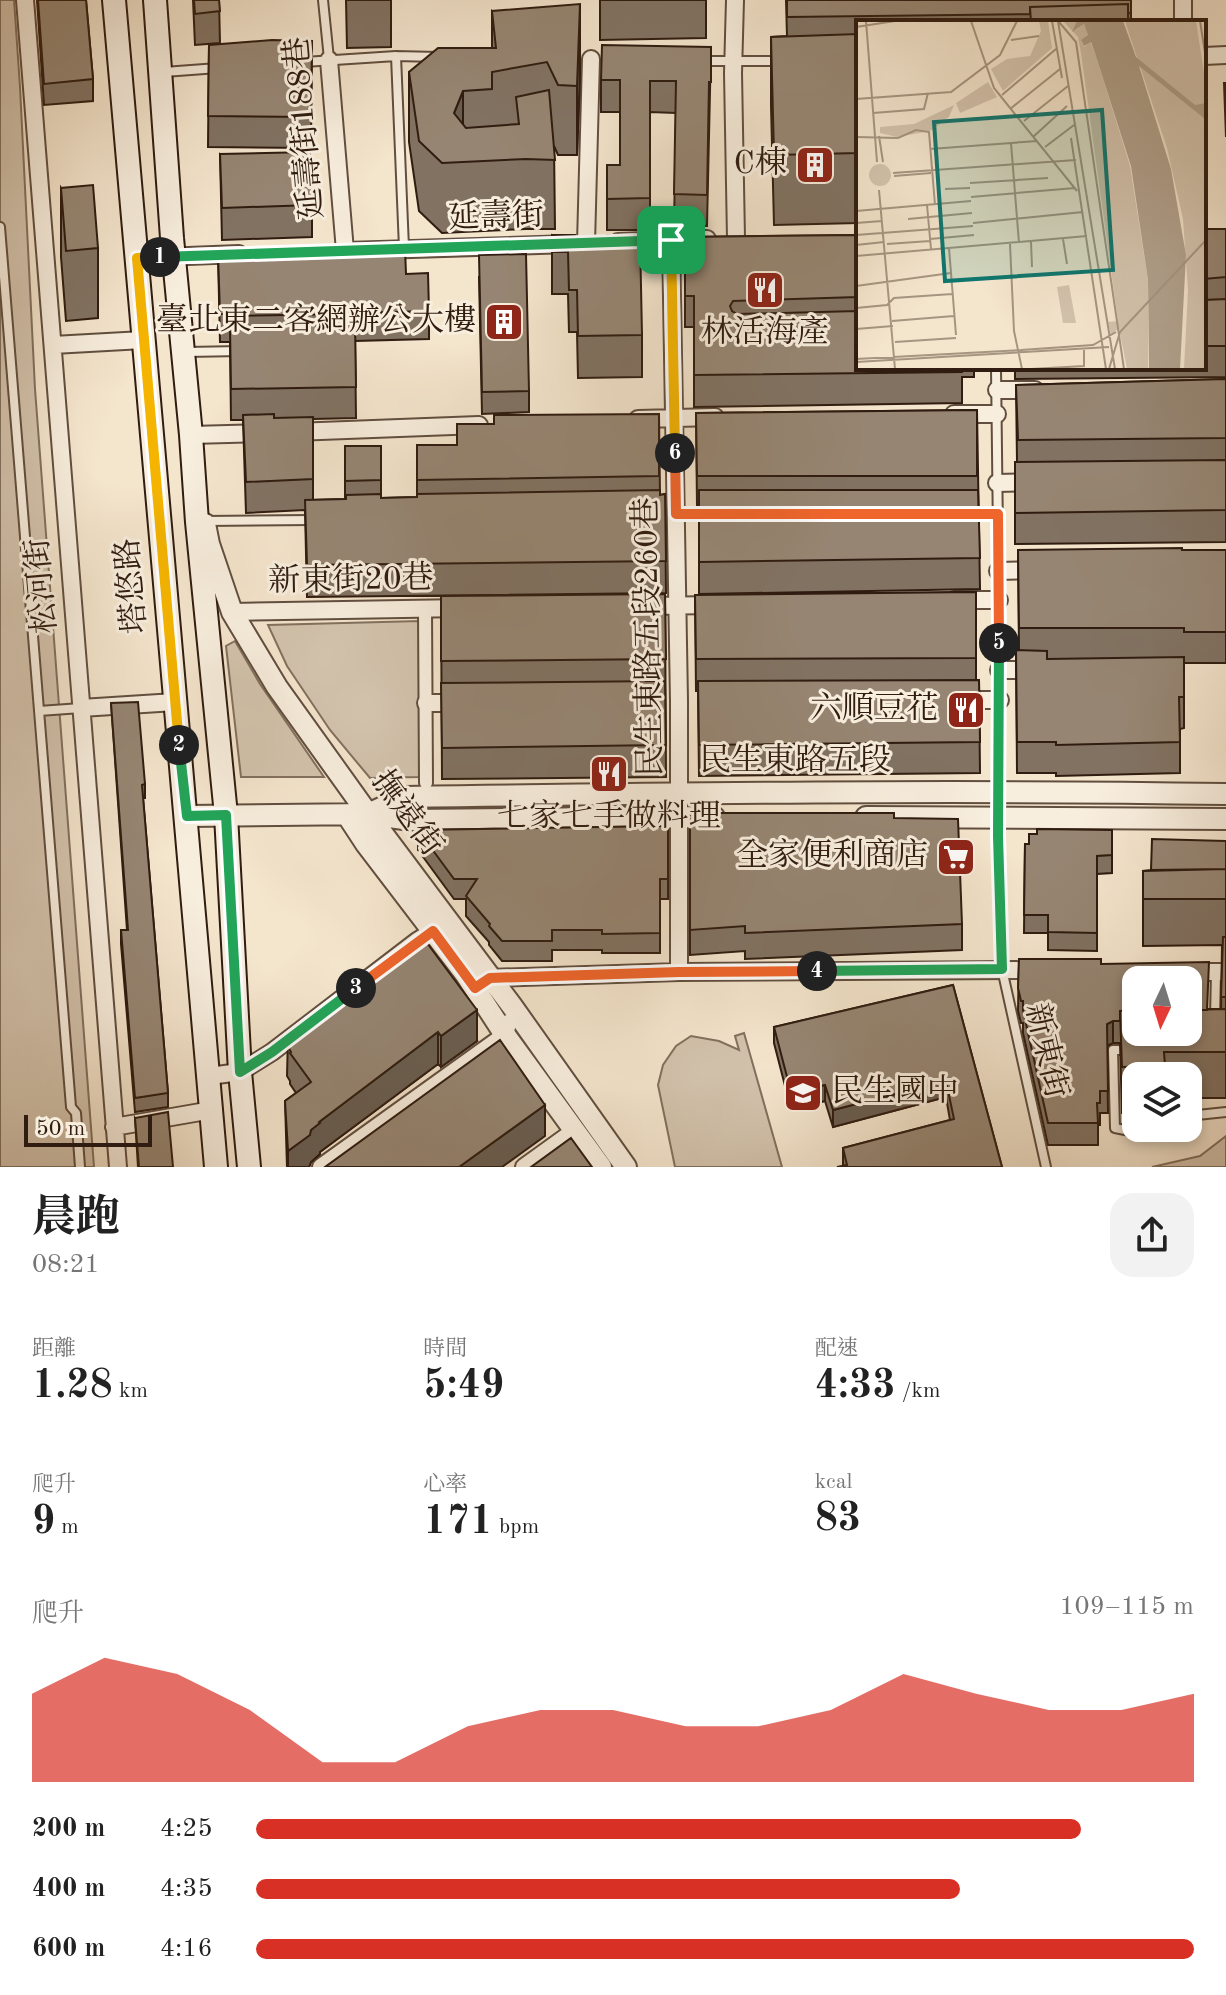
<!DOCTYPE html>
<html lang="zh-TW">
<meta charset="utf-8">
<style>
:root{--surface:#fff;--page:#f2f2f2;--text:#222;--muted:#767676;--accent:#d93025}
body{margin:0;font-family:"Old Standard TT","Noto Serif TC",serif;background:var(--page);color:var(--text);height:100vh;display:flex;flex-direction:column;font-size:30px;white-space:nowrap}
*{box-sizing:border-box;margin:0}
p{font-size:26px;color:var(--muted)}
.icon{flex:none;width:44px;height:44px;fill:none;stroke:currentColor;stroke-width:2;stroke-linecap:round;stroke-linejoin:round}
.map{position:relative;height:1167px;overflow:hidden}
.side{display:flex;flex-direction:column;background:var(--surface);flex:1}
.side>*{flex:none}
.needle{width:52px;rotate:184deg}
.fabs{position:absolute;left:1122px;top:966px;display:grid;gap:16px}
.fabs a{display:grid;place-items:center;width:80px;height:80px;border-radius:16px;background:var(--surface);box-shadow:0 4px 12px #0003;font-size:40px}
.scale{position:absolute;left:24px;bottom:20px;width:128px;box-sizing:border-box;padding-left:8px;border:4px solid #301c10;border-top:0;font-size:22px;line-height:28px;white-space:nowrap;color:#301c10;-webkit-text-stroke:6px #f8eede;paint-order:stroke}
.pin{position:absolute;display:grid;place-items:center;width:68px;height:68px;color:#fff;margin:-34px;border-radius:16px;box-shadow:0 4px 12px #0006}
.km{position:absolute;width:40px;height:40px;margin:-20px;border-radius:50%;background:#222;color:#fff;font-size:22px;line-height:40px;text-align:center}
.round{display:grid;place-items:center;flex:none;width:84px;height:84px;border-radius:24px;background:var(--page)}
.overview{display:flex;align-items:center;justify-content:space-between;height:136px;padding:0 32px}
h1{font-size:44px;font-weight:700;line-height:60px}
.stats{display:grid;grid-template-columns:repeat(3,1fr);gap:12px;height:136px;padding:8px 32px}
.stats div{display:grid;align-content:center}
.stats b{font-size:40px;font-weight:700}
.stats small{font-size:22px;font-weight:400}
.stats p{font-size:22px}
.chart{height:224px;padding:16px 32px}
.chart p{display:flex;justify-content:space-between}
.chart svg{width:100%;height:144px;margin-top:8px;fill:var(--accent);opacity:.7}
ul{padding:0 32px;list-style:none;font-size:26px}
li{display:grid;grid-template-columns:128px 96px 1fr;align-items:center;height:60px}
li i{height:20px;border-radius:10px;background:var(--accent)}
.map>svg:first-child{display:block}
.green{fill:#d3c3ad;stroke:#82705e;stroke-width:2}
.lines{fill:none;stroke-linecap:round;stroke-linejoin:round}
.service-casing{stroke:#614e3f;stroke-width:12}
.pedestrian-casing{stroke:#614e3f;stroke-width:16}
.minor-casing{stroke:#614e3f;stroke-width:20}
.tertiary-casing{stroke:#614e3f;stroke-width:24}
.secondary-casing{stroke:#301c10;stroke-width:26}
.service{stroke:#f8eede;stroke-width:8}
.pedestrian{stroke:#f8eede;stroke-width:12}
.minor{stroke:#f8eede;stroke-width:16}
.tertiary{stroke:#f8eede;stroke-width:20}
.secondary{stroke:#f8eede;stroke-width:22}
.wall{fill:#817262;stroke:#301c10;stroke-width:2}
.shaded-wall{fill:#695d50;stroke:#301c10;stroke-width:2}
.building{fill:#968572;stroke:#301c10;stroke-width:2}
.split-1-casing{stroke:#fff;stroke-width:16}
.split-2-casing{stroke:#fff;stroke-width:16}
.split-3-casing{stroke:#fff;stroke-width:16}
.split-4-casing{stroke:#fff;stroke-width:16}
.split-5-casing{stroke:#fff;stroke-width:16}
.split-6-casing{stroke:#fff;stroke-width:16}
.split-7-casing{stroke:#fff;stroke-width:16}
.split-1{stroke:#22a559;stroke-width:10}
.split-2{stroke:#f5b400;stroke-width:10}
.split-3{stroke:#22a559;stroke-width:10}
.split-4{stroke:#f0652b;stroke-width:10}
.split-5{stroke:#22a559;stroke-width:10}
.split-6{stroke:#f0652b;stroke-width:10}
.split-7{stroke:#f5b400;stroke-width:10}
.labels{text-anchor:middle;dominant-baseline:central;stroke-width:6;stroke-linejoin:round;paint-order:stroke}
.street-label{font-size:32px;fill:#301c10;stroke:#f8eede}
.poi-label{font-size:32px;fill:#301c10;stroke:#f8eede;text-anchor:end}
.inset-road{fill:none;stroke:#a69581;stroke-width:2}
.view{fill:#0f766e;fill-opacity:0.15;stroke:#0f766e;stroke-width:4}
.inset-edge{fill:none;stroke:#301c10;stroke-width:4}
</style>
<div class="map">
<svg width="1226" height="1167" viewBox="0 0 1226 1167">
<rect width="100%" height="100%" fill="#f4e5cd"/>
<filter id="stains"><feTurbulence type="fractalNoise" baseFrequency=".0025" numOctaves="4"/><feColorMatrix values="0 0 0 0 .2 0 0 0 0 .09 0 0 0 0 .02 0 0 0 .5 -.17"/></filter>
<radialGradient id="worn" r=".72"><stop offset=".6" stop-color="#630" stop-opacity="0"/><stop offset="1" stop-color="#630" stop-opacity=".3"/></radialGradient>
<path class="green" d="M0,0H14L20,87L35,389L94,1167H0Z
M420,621L419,777L370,778L330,730L287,666L268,625Z
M235,641L260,684L324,777H241L226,646Z
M744,1033L782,1167H675L658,1085L663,1065L676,1046L691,1036L719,1041L739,1050L735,1036Z
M1226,1136V1167H1152L1200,1156Z"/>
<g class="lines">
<g class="service-casing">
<path id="service" d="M323,0L329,59
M396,56L404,248
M703,61H782
M304,62L396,56L438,57
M164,72L218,68
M0,227L71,1107L76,1113L80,1167
M186,352L241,351
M996,368L1000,700L998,836L1002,969L1046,1167
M673,514H708
M969,514H998
M205,521L312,520
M39,711L81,708
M1215,1017L1216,972
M1129,1050H1113L1115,1128L1130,1131L1139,1128
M1188,1116L1226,1112"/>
</g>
<g class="pedestrian-casing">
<path id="pedestrian" d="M425,609L426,783"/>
</g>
<g class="minor-casing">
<path id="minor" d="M25,0L118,1167
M735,0L733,73L736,239
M1183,0V22
M1204,56L1226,55
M329,60L345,251
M671,240L679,701V972
M618,242L707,239
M586,243L591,59
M346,251L571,244
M137,258L239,254
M53,345L143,340
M997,390H1035
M954,414H997
M638,419L715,417
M294,432L479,425
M191,435L263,433
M997,483L1036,482
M998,571L1040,570
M954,600H999
M646,606L715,605
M232,612L463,608
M999,670H1037
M959,700H1000
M426,703H460
M81,708L175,702
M1188,972H1226
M485,981L490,978L679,972L1040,970
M209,1076L240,1072L272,1052L417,941L433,931
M114,1127L212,1110
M321,1167L505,1035L508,1023
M524,1167L574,1131"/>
</g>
<g class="tertiary-casing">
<path id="tertiary" d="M205,524L209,544L232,612L277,687L368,814L512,1006L626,1167
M368,814L405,797C679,793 952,790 1226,794
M347,815L366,844L466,975L505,1035L601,1167
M187,816L368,814L411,820L714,817
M866,817L1226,819"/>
</g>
<g class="secondary-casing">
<path id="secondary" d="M114,0L216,1167
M155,0L172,238L191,435L197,522L226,815L240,1072L249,1167"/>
</g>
<use href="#service" class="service"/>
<use href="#pedestrian" class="pedestrian"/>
<use href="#minor" class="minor"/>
<use href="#tertiary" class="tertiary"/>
<use href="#secondary" class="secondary"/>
</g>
<path class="wall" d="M37,0H86L93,79V101L44,105Z
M193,0H219L220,43L195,45Z
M346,0H391V47L347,48Z
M600,0H706V38L600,40Z
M786,0H1131V22H858V223L774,225L771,106V37L787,36Z
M492,11L580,74L577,155H558L554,146L555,229H526L442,233L419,211L409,142V72L492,48Z
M312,41L311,148L208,147L209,45Z
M711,47L707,226L674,225L676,113L650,112V230H607V165H620V112H601V80Z
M220,154L312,205V237L222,240Z
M61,188L98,248V318L66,321L61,257Z
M1204,229H1226V377L1015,379V368H1204Z
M552,235L576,240L624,239L642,335V377L578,378L577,332H569L568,294H552Z
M858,235V368H974V377H962V403L694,407V327H685V237Z
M350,250L406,274L429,311V339L355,341L356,418L313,419V500L345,499V446H381V498L417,497V445H457L494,424L659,414L660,495L665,494L666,593L307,597L305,510L246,513L243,420H231L230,344V342H220L218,254Z
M479,276L529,391V412L482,414Z
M1226,379V542L1015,544V462H1017L1016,385Z
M977,410L980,589L699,594V507H697L696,413Z
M1018,550H1226V663H1184V728L1180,729V773L1056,776V773H1017L1016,650H1019Z
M976,592V680H979L980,773L699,776L698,691H696L695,595Z
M665,594L666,777L442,779L441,596Z
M111,703L145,784V798H143L168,1093V1107L135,1112L121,944V930H127Z
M690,813L894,818L962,924V950L745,959V951L690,955Z
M668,826V899H660V953H602V950H552V961H502L489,945V942L466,916V899H454L418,850V830Z
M1112,830V873L1097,874V951L1048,950V933H1024L1025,844H1029L1037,834Z
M1226,841V1098H1188V1076H1136V1113H1122L1120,1043H1113L1107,1046L1108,1113H1100V1125H1098V1145H1048L1023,1033V1023H1021L1018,1011L1019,959L1101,964L1208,1009H1221L1222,945L1143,946V871L1151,870Z
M366,981L477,1041L441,1067L438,1064L320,1152V1154L311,1162L309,1167H287L285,1101L296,1093L290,1084V1081L287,1076L288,1037L307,1031L366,989Z
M953,985L1002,1167L843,1166V1148L950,1120L946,1097L833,1127L825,1101L791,1109L774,1043V1027Z
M135,1118L173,1167H138Z"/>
<path class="shaded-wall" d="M580,4V74L577,155V86Z
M463,91V161L454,113Z
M477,1010V1041L441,1067V1036Z
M1113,1021V1043L1107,1046V1024Z
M438,1032V1064L320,1152V1154L311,1162L309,1167H288V1151L311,1130L319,1122Z
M946,1081V1097L833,1127V1110Z
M825,1085V1101L791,1109V1092Z
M545,1105V1136L502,1167H459Z"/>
<path class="building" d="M38,0H86L93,79L44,84Z
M194,0H219L220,11L195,14Z
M787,0H1131V13H1128V4L1030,7V14L787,17Z
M580,4L577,86L558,85L547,62L492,72V89L463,91L454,113L466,128L519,124L516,97L549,90L555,160L526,159L442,163L419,141L409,72L438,48H496L492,11Z
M1128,4V22H1031L1030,7Z
M858,34V153L774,155L771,37Z
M272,40L312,41L311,117L208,116L209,45Z
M602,45L711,47V82H709L707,195L674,194L676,81H650V198L607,199V165H620V80H601Z
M1224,83H1226V137Z
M310,152L312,205L222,208L220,154Z
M93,185L98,248L66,251L61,188Z
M1204,229H1226V277L1204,279Z
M552,235H575L576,240L607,239V235H624V239L640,238L642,335L578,336L577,290H569L568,252H552Z
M858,235V297L733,301L730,306L732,311L737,314L858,311V368H962V372L694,375V296H685V237Z
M350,248V250L405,249L406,274L428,273L429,311L355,313V317L349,314L230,316V314H220L218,254L267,252V249Z
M526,254L529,391L482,392L479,255Z
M1226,299V346H1204V300Z
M355,321L356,387L231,389L230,327L349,325Z
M1226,379V438L1018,440L1016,385Z
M977,410V476H697L696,413Z
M274,414V418L313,417V479L246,482L243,415Z
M659,414V476L417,480V445H457V424H494V415Z
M345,446H381V480L345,481Z
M1226,460V510L1015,513V462Z
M660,490V495L665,494L666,561L307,565L305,500L346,499V495L381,494V498L417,497V494Z
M699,490H978L980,558L699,562Z
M1182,548V550H1226V632H1184V628H1019L1018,550Z
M976,592V658L696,659L695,595Z
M665,594L666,659L441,661V596Z
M1016,650L1047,651V659L1184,657V697H1179L1180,742L1056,745V742H1017Z
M979,680L980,742L699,745L698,681Z
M665,681L666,745L442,748L441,683Z
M138,702L145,784L142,785L168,1093L135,1098L121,930H128L111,703Z
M690,813H894V818L958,819L962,924L745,933V926L690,930Z
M668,826V879H660V933L602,934V930H552V941H502L489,926L490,924L466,896L477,879H454L418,830Z
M1037,829L1112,830V855L1097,856V933L1048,932V915H1024L1025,844H1029V834H1037Z
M1152,839L1226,841V869L1151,870Z
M1226,869V899H1143V871Z
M1223,937H1226V997H1221Z
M424,939L477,1010L441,1036L438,1032L319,1122L320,1123L311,1130L310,1135L288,1151L285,1101L311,1082L290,1053L291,1052L287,1045L290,1039L288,1037L303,1026L307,1031L370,986L366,981Z
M1019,959H1101V964L1209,962L1207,1010H1188V980H1136V1010L1120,1011V1021H1113L1107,1024L1108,1091H1100V1103H1097L1098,1123H1048L1023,1010V1001H1021L1018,988Z
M953,985L1002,1167H837L847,1165L843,1148L954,1119L946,1081L833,1110L825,1085L791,1092L774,1027Z
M1226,1009V1052H1164L1165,1066L1122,1067L1120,1011L1136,1010V1032H1188V1010Z
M500,1040L545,1105L459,1167H325Z
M168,1112L173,1167H139L135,1118Z
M571,1138L592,1167H531Z"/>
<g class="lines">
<g class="split-1-casing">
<path id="split-1" d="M160,257L671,240"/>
</g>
<g class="split-2-casing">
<path id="split-2" d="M160,257L137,258L179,745"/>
</g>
<g class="split-3-casing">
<path id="split-3" d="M179,745L187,816L226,815L240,1072L272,1052L356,988"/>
</g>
<g class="split-4-casing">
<path id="split-4" d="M356,988L433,931L475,988L490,978L679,972L817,971"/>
</g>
<g class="split-5-casing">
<path id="split-5" d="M817,971L1002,969L998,836L999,643"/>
</g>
<g class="split-6-casing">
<path id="split-6" d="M675,453L676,514H998L999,643"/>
</g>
<g class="split-7-casing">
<path id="split-7" d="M671,240L675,453"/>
</g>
<use href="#split-1" class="split-1"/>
<use href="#split-2" class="split-2"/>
<use href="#split-3" class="split-3"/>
<use href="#split-4" class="split-4"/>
<use href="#split-5" class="split-5"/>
<use href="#split-6" class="split-6"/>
<use href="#split-7" class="split-7"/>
</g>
<defs>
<g id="building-square" transform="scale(2)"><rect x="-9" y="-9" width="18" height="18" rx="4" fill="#8f2418" stroke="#f8eede"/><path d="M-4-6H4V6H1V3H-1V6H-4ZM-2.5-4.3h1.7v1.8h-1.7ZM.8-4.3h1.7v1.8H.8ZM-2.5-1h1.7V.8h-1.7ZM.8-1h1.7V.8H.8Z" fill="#fff"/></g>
<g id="restaurant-square" transform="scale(2)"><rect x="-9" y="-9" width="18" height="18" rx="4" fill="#8f2418" stroke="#f8eede"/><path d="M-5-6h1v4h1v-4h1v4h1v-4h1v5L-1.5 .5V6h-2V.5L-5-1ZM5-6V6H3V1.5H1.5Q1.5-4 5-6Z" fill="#fff"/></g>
<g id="supermarket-square" transform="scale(2)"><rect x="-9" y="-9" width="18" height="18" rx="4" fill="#8f2418" stroke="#f8eede"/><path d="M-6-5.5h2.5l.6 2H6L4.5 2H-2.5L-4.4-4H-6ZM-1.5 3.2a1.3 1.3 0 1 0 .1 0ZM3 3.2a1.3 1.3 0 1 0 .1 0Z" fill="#fff"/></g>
<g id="school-square" transform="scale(2)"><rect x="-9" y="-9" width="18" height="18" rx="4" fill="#8f2418" stroke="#f8eede"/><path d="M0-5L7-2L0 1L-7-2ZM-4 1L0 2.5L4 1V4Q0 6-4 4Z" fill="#fff"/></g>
</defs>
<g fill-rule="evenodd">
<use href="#building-square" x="815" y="165"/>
<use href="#restaurant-square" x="765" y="290"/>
<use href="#building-square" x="504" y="322"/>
<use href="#restaurant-square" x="966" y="710"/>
<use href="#restaurant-square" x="609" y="774"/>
<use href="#supermarket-square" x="956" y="857"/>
<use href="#school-square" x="803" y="1093"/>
</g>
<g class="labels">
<g class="street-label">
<text transform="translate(306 128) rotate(-95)">延壽街188巷</text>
<text transform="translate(496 218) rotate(-2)">延壽街</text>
<text transform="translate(351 581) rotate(-1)">新東街20巷</text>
<text transform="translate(43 586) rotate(-95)">松河街</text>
<text transform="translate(133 586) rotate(-95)">塔悠路</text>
<text transform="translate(650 637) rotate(-91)">民生東路五段260巷</text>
<text x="795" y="762">民生東路五段</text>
<text transform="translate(406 814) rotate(54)">撫遠街</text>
<text transform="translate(1045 1051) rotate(77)">新東街</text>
</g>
<g class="poi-label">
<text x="787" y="165">C棟</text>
<text x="476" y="322">臺北東二客網辦公大樓</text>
<text x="765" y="334" text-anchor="middle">林活海產</text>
<text x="938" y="710">六順豆花</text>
<text x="609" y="818" text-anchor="middle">七家七手做料理</text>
<text x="928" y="857">全家便利商店</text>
<text x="831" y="1093" text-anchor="start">民生國中</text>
</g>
</g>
<g transform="translate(856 20)">
<rect width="350" height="350" fill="#f4e5cd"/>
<path d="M183,1H192L196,28L147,71L135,49L151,39L174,36L185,11ZM207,1H221L220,10L228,4L232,15L225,21L228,27L234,22L238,30L274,146L292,260V349H271L263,308L255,315L252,302L262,301L225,33L222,17ZM269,1H340L350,66V349H328L332,270L327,199L311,128ZM132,62L141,77L104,93L100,83ZM98,85L93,97L74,111L41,117L24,113V107L58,104ZM13 155a11 11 0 1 1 22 0a11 11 0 1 1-22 0ZM213,265L220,303H207L201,267Z" fill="#d3c3ad"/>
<path d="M221,1H267L280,37L339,85L350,83L349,99L283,46L315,149L330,235L324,349H293L292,260L275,146L238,30L235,22L228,26L225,20L232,15L228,4L216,12Z" fill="#b1a18d"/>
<path class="inset-road" d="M10,1L21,142M115,1L138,68L221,171M196,1L206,58M202,1L259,349M344,1L350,39M203,2L220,22L268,349M0,7L39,1M155,20L183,16M146,75L200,29M0,79L95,72L144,35L161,1M154,89L204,49M17,93L68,89L72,73M168,101L212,66M23,116L27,142M0,117L42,118L60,110L73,112L79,185M177,117L211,86M215,118L250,349M155,123L163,223M189,127L218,105M74,129L181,121M37,153L220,140M38,156L75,153M114,163L192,158M89,169L114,168M23,170L39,349M115,177L219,168M71,185L75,229M0,191L115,181M52,199L116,193M0,203L26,201M117,203L227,192M0,215L117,206M74,219L118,215M207,219L211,244M175,222L176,247M31,224L74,221M154,224L158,311L166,349M0,225L28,222M93,228L100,315M0,236L231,216M0,266L95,253M0,288L31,285L38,278L96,274M36,301L98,296M0,309L37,306M39,322L100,318M165,330L237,325L260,312M0,339L167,330M0,342L253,327M175,349L228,346V330M253,349L264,312L350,220"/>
<path class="view" d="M246,90L257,250L89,261L78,102Z"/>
<rect width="350" height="350" class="inset-edge"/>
</g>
<rect width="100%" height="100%" filter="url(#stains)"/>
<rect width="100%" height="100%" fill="url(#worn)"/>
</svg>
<div class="fabs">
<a><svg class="needle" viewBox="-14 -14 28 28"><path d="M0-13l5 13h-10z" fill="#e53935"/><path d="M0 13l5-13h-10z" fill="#767676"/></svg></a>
<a><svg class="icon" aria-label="layers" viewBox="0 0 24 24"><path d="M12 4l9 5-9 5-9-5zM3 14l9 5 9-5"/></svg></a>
</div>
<div class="scale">50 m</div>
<div class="pin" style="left:671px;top:240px;background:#1e9e55"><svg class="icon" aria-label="arrive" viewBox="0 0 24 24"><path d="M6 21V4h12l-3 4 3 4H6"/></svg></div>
<b class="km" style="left:160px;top:257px">1</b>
<b class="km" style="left:179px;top:745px">2</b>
<b class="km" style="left:356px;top:988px">3</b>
<b class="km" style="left:817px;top:971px">4</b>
<b class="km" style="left:999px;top:643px">5</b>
<b class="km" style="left:675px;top:453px">6</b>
</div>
<section class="side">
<div class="overview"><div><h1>晨跑</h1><p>08:21</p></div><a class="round"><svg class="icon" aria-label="share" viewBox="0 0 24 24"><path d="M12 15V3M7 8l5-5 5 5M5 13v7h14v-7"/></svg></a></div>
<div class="stats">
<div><p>距離</p><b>1.28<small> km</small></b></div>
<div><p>時間</p><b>5:49</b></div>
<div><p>配速</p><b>4:33<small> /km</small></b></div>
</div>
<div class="stats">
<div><p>爬升</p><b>9<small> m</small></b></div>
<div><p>心率</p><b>171<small> bpm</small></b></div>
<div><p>kcal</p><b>83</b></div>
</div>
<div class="chart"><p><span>爬升</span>109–115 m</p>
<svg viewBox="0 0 160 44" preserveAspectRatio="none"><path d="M0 44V17L10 6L20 11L30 22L40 38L50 38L60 27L70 22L80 22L90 27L100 27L110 22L120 11L130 17L140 22L150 22L160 17V44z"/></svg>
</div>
<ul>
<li><b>200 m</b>4:25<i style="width:88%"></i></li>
<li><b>400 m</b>4:35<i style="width:75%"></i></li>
<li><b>600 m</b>4:16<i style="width:100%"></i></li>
</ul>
</section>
